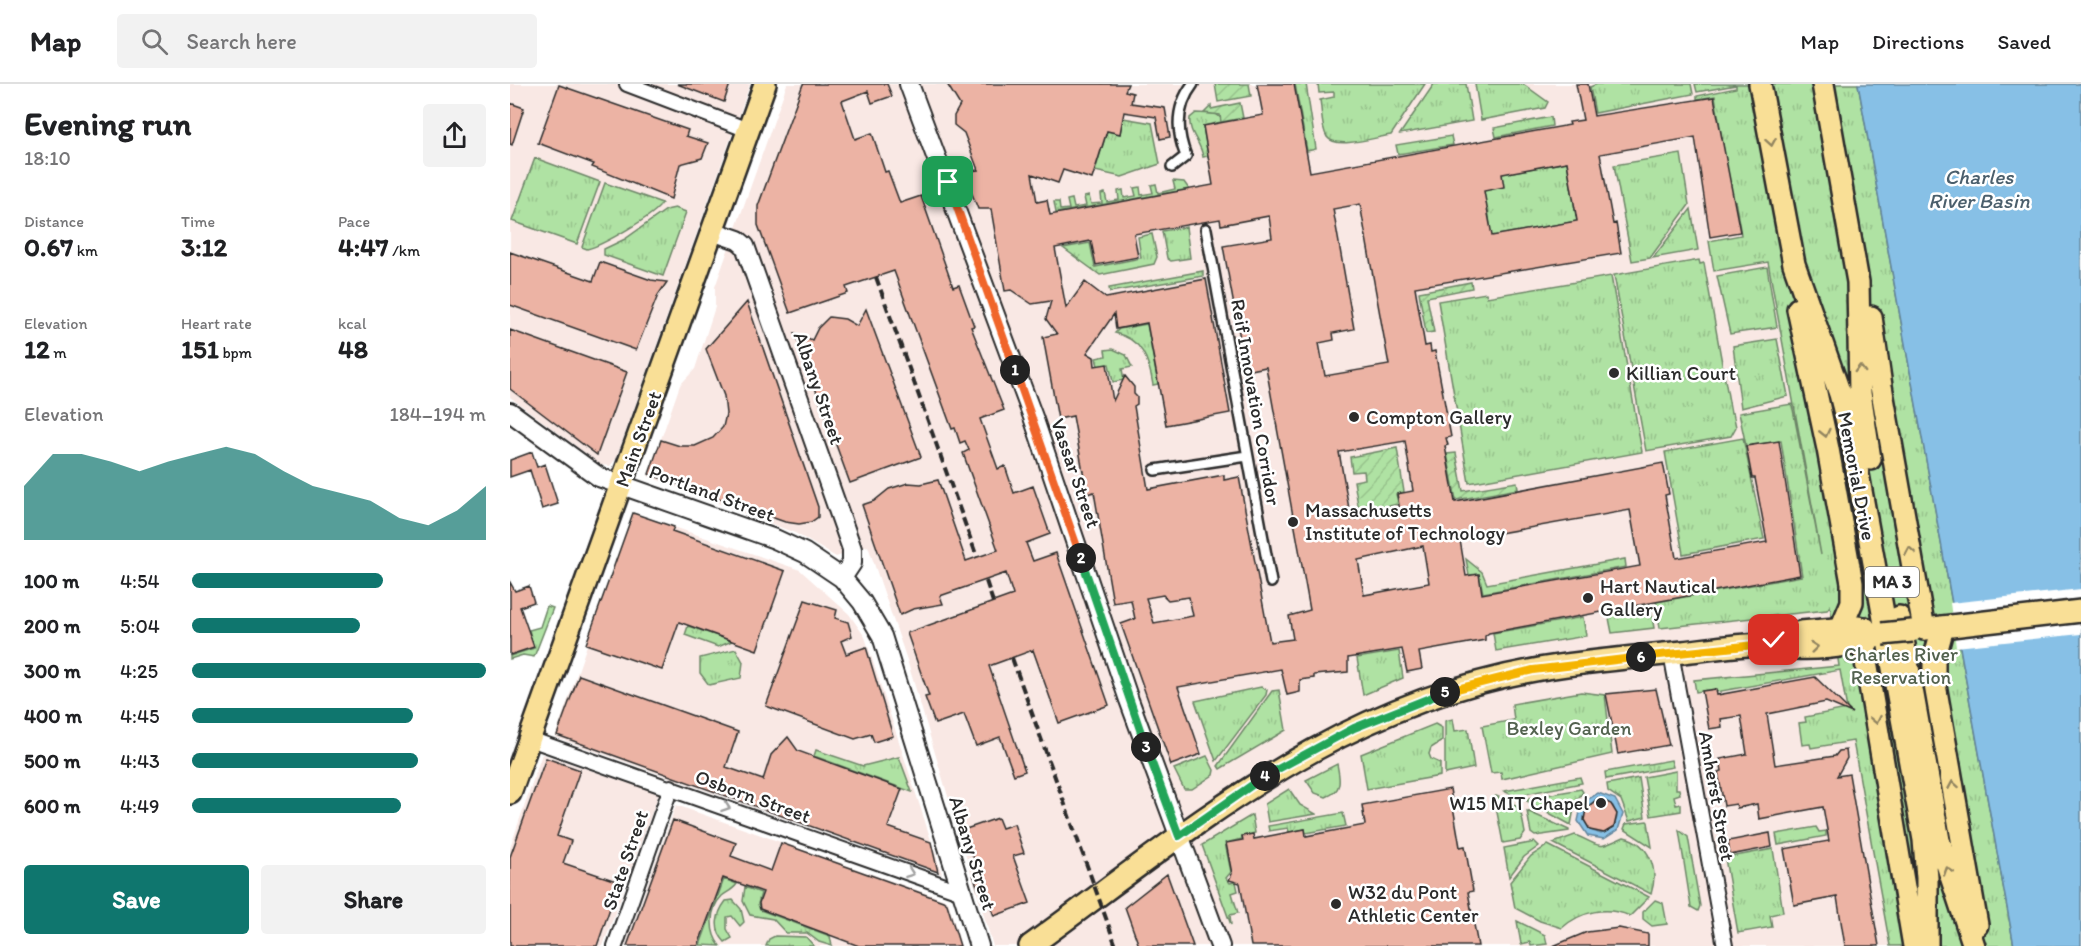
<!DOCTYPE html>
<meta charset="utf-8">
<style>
:root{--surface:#fff;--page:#f2f2f2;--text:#202124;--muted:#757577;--line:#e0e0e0;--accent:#0f766e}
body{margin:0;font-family:Itim,sans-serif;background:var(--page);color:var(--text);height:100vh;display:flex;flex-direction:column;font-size:22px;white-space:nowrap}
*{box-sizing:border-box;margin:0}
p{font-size:20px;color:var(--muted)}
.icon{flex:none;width:33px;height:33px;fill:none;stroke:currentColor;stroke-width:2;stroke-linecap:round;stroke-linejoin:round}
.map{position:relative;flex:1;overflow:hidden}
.panel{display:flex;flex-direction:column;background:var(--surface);width:510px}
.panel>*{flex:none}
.pin{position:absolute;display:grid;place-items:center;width:51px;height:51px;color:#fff;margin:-26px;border-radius:12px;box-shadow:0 3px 9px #0006}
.km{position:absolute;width:30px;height:30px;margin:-15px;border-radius:50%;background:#222;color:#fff;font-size:16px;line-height:30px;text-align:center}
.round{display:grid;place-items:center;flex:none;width:63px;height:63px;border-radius:6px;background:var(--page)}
.headline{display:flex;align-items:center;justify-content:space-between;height:102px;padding:0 24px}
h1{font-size:33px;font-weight:700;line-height:45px}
.metrics{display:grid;grid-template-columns:repeat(3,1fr);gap:9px;height:102px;padding:6px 24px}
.metrics div{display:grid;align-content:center}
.metrics b{font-size:26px;font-weight:700}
.metrics small{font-size:16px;font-weight:400}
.metrics p{font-size:16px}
.chart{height:168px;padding:12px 24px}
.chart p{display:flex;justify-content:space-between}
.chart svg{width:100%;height:108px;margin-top:6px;fill:var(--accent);opacity:.7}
.action{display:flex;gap:12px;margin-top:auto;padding:12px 24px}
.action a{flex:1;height:69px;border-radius:6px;background:var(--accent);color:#fff;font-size:24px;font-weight:700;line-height:69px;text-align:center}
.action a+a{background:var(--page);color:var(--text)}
ul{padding:0 24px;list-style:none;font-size:20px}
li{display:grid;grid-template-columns:96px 72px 1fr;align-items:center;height:45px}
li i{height:15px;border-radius:8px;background:var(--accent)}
header{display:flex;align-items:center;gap:36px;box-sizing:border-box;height:84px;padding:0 30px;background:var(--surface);border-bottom:2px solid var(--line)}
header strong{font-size:28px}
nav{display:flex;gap:33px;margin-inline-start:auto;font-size:21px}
.search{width:420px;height:54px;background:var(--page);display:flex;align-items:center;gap:15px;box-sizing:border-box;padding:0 21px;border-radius:6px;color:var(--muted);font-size:22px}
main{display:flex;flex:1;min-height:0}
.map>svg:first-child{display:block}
.built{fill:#f9e8e4}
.grass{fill:url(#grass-tufts);stroke:#6d8667;stroke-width:1.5}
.garden{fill:url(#garden-furrows);stroke:#6d8667;stroke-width:1.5}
.water{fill:#87c0e6;stroke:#62849b;stroke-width:1.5;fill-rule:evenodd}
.pier{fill:#fff}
.building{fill:#ecb3a4;stroke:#2b2b2b;stroke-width:1.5;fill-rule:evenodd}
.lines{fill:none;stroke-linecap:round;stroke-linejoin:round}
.pedestrian-casing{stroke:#2b2b2b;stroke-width:14}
.minor-casing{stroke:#2b2b2b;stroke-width:18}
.secondary-casing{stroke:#2b2b2b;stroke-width:22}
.primary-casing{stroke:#2b2b2b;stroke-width:26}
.trunk-casing{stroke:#2b2b2b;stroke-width:26}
.pedestrian{stroke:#fff;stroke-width:9}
.minor{stroke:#fff;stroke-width:14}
.secondary{stroke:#fff;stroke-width:18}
.primary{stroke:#f9df96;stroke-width:21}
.trunk{stroke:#f9df96;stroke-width:21}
.rail{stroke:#2b2b2b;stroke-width:4;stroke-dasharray:9 4.5;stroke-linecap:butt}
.primary-bridge-casing{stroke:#2b2b2b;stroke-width:26;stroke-linecap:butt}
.primary-bridge{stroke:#f9df96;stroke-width:21}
.oneway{stroke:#928560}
.oneway2{stroke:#a0a0a0}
.split-1-casing{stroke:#fff;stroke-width:12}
.split-2-casing{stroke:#fff;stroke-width:12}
.split-3-casing{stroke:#fff;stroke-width:12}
.split-4-casing{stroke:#fff;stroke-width:12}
.split-5-casing{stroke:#fff;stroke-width:12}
.split-6-casing{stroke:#fff;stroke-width:12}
.split-7-casing{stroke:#fff;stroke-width:12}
.split-1{stroke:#f0652b;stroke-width:8}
.split-2{stroke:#f0652b;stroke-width:8}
.split-3{stroke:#22a559;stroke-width:8}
.split-4{stroke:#22a559;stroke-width:8}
.split-5{stroke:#22a559;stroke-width:8}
.split-6{stroke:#f5b400;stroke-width:8}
.split-7{stroke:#f5b400;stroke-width:8}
.poi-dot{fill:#2b2b2b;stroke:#fff;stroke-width:2}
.labels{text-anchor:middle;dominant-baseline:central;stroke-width:5;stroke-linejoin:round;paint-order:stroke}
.shield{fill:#fff;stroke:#6b6b6b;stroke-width:1.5}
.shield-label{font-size:18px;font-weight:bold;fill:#2b2b2b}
.poi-label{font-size:20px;fill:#2b2b2b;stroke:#fff;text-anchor:start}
.street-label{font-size:20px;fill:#2b2b2b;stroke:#fff}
.park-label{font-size:20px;fill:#53624f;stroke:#fff}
.water-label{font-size:21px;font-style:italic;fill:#4b5f6c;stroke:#fff}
</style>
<header>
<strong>Map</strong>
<div class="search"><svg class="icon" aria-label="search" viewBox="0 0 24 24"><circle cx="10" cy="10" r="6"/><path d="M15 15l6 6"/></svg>Search here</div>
<nav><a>Map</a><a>Directions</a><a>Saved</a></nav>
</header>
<main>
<section class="panel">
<div class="headline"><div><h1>Evening run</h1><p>18:10</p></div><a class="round"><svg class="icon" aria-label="share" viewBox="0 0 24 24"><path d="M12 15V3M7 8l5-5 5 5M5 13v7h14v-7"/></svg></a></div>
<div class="metrics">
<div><p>Distance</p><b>0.67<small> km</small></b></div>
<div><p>Time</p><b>3:12</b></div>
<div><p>Pace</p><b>4:47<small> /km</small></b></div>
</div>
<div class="metrics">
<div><p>Elevation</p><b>12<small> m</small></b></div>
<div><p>Heart rate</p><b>151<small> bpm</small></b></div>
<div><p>kcal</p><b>48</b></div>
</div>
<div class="chart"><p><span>Elevation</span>184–194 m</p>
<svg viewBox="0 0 160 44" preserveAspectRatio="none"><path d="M0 44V22L10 9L20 9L30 12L40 16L50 12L60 9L70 6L80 9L90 16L100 22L110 25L120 28L130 35L140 38L150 32L160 22V44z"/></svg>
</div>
<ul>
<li><b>100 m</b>4:54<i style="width:65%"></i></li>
<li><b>200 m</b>5:04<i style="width:57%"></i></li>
<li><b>300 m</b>4:25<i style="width:100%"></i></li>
<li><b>400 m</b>4:45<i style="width:75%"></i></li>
<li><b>500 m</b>4:43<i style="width:77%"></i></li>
<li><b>600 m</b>4:49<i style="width:71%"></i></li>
</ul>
<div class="action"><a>Save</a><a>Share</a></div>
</section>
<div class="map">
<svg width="1571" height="862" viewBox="0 0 1571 862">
<defs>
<pattern id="grass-tufts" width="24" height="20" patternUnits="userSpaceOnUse" patternTransform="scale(1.5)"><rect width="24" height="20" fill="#afe2a3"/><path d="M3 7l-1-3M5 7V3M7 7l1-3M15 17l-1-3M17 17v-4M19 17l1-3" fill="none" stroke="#97c28c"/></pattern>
<pattern id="garden-furrows" width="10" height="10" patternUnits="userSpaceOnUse" patternTransform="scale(1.5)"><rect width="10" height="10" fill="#afe2a3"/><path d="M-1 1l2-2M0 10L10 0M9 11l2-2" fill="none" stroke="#97c28c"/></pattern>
</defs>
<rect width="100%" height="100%" fill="#fff"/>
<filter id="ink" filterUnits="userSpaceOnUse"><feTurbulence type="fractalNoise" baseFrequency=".0167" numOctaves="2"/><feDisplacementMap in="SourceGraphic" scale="12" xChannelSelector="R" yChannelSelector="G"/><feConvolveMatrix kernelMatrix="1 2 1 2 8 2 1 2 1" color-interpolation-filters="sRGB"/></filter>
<g filter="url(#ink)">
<path class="built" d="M0,0H240L106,375L100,382L91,381L0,313Z
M277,0H1226L1380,862H483L397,576L358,462L326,473L285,449L138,392L170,301L185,285L205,223V203Z
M123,429L290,486L339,530L355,553L432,790L45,653Z
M32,670L149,709L93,862H0V764Z
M166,721L438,817L451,862H115Z"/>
<path class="grass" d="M785,0H796L806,65L797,67Z
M808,0H915L881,51C867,53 826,66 817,53C811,44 812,26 810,16L824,13V8L809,9Z
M924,0H956L962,37L890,50Z
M965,0H1013L1038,18L1035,24L971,36Z
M1087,0H1181L1183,10L1085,29L1080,3Z
M1185,0H1348L1504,862H1380L1343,657L1301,664L1300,660L1292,661L1289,639L1296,638L1295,633L1337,625L1330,586L1206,608L1205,605L1186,608L1184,596L1329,582L1320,522L1317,526L1150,544L1146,518L1292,492L1271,357L1236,362L1229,329L1282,320L1311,471L1258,178L1204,187L1199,157L1231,151L1225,116H1222L1205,12L1187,15V12L1226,4V1L1187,8Z
M686,29L706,30L712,35L711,38L693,42L698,72L693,73C691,58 678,49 680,34Z
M1041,33L1042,42L986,53L984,44Z
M613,34L642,39L650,80L612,93L585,87L597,47L610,49Z
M941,52L943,61L888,70L886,61Z
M1171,70L1179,121L1140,174L1122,177L1104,81Z
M25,74L90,98L67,160L2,137Z
M1057,78L1067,137L977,153L975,142L980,141L978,125H974L969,108L992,90Z
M663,97L674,98L679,105L546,129L544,118H549L550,126L559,125L557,116L562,115L564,124L576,122L574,113L579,112L581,120L592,119L591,110L595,109L597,118L609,116L608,107L613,106L614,114L626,112L624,104L630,103L631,111L643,109L641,101L646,100L648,109L665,105Z
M95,99L152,119C146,131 91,162 77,165L72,163Z
M165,124L176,128L153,192L94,171V165L115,155L156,126Z
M1181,125L1188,166L1143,174Z
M676,143L680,174L661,177L657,174L652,147Z
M642,150L647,173L644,180L590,191L553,164L580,159L585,183L631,174L628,153Z
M1189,176L1190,180L1194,179L1221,329H1223L1226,343L1221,352L1136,367L1104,191Z
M1257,183L1267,243L1220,250L1207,192Z
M693,187V192L600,208L599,204Z
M1101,192L1132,368L959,399L928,217L976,209L977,213Z
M637,240L648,300L643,301C639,276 632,255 605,249L609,245Z
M1267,255L1278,312L1231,324L1223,262Z
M603,265L616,271L622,283L612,285L614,296L603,298L599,280L588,282L586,274L596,272L595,266Z
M1233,354L1254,455L1173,470L1155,368Z
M956,475L972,488L977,500L1115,475L1116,483L973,509L969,490L959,491Z
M1140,521L1144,544L1102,549L1098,529Z
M37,522L43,524L24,573L13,571L0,575V572L24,564L19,546L30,543Z
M1073,533L1076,552L986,567L983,549Z
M178,542L222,557L208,563L175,551Z
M226,565L233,578L231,594L199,601L190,589V574Z
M889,567L893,594L853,611L847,574Z
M751,603L757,606L756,611L706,677L685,617Z
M769,606L776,646L710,685L708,682L762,607Z
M1071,608L1095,611L1102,670L992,695L991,688L981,689L972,642L1004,636L1002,620Z
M943,635L945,647L958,645L964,684L935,690V637Z
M925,640L932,644V657L921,664L919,670L921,675L930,679V692L857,705L851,670Z
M306,666L353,682L389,673L402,708L304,672Z
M697,672L704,686L703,691L682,705H674L664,685Z
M1161,676L1163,683L1096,695L1095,688Z
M827,680C830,695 833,707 816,713L805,709L796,696Z
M1166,687V705H1169L1170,710L1164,712L1166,721L1171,720V727L1141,732L1134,693Z
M1070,693L1072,699L1004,712L994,707Z
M1129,694L1135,733L1119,737L1111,716L1098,707L1097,700Z
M779,705L790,721L806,730L758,738L755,720Z
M1071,705L1073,708L1065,719L1061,741L1017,717L1019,714Z
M986,712C1011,722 1010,722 1015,749L1010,756L993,759L984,713Z
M1017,727L1059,746V747L1025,752L1021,749Z
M833,729L836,742L796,749L795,745L779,748L778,744L759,747L758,742Z
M742,731L745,749L732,752V755L715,759L721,788L716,794L720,799L726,798L728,807L722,809L728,829L720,831L721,841L692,761Z
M1137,737L1138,738L1142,763L1114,745L1116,740Z
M1306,743L1309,748L1316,747V752L1268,761L1266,750Z
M1169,746L1178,753L1190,822L1188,827L1181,823Z
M1065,751C1093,762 1084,767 1114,753C1140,759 1149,786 1141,810L1043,759Z
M1025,758L1029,762L1014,773L999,793L994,764Z
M1038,761L1139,813L1120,832C1096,822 1071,827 1052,844L1030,837L1005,824L1000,798L1021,772Z
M1263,765L1273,828L1260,831L1262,843L1228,849L1215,774Z
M214,795L227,800C223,806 217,808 212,812C199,825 199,848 210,862L190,861Z
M235,803L251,809L248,820L250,826L320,852L322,862L309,858L297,849H276L263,835L240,831L233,817Z
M223,816L231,825L234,838L230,842L222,832L217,833V845L222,854L215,858C203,846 206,830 216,817Z
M1145,816L1153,819L1157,840L1142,842L1133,835V828Z
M1007,837L1035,851L1037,860L1021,862L1020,858L1011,860Z
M265,852L296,853L304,862H256L259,855Z"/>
<path class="garden" d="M705,0H739L741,12L708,18Z
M730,19L733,34L711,38L710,31L694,29L701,22V25Z
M961,198L962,204L917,213L924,248L916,249L909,208Z
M887,364L894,408L886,410L888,418L896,419L849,427L844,397L855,395L854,387L842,388L840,373Z
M946,369L953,407L1007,398L1008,405L946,416L937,370Z"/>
<path class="water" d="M1348,0H1571V862H1504Z
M1088,709L1105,715L1113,730L1108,746L1094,755L1078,752L1068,737L1072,719ZM1090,716L1103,722L1107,733L1104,743L1091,750L1080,746L1074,733L1080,720Z"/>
<path class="pier" d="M1571,505V550L1446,563L1440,519Z"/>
<path class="building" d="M167,0H220L214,18Z
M293,0H377L382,12L362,19L358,7L332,17L345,55L362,49L375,88L378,87L390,119L411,112L443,203L449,201L464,242L461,243L494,326L470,335L488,385L495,382L504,409L523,402L540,450L516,459L523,477L546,469L599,621L549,639L523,566L479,582L515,687L504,691L490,653L466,662L454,630L425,640L415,613L419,612L397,549L503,511L496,489L430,512L433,520L403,525L390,531L352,421L364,417L379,405L398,399L411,400L428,396L456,477L488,466L453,369L459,366L455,357L450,359L445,344L442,345L384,187L336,203L338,209L280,229L248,141V122Z
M437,0H618L615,7L623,9L621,19L655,24L660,53L650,55L646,33L614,28L610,50L597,47L582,95L553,86L548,99L522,90L527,118L537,116L540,131L703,101L693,42L753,31L747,0H784L800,88L1060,41L1059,38L1073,36L1066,0H1078L1084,32L1204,13L1230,148L1200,153L1185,53L1090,70L1103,140L1106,139L1111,169L905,203L915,262L920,261L921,268L925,267L941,353L936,354L938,361L935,362L945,418L1153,379L1159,410L1155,411L1166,474L1257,458L1245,394H1242L1236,362L1269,357L1290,491L979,549L975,552V556L909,568L912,585L897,588L892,565L838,574V588L804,591V594L790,596V608L777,611L771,585L668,603L691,670L661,681L611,540L625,535L621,516L603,519L584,408L577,410L563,332L548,335L533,253L547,250L536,235L541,217L522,220L501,206L495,207L481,125H468L457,97L458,87L468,86L454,49L444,41V32L450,21ZM1057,78L1067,137L982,152L974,107L994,103L992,90ZM850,120L879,281L815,292L809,259L824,256L823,249L844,245L823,125ZM759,132L762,154L713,162L736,287L756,283L800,526L779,532L783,555L760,558L729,393L714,396V391L638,405L624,322L627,320V313L624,310V303L615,292L603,317L597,280L585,282L584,273L577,269L604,230L606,245L637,239L656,341L720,329L696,195L596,214L575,198L556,224L545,164L581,157L586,181L628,173L624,150L710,135L711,141ZM895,357L903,407L887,410L890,427L841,436L829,368ZM1120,426L1130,482L972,510L969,490L956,492L950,456ZM913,462L919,499L854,511L848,476ZM653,511L658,516L679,513L683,532L644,539L636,514Z
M49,1L178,46L176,52L198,59L192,74L170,80L161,115L82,83L84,80L28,59Z
M0,19L14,24L2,61L0,60Z
M0,168L83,197L90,178L141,196L157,198L148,211L126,266L0,221Z
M237,218L308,423V433L301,438L289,440L275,438L139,390L151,356L170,362H185L203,354L213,343L216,330L214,312L196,265Z
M356,225L411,373L340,399L285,249L302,256L308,244L319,233L335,235L347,242Z
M0,246L117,288L87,371L0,305Z
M22,368L27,383L35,380L48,420L32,425L20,386L0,393V376Z
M123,429L164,443L162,447L275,487L247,566L169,538L152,586L76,560Z
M0,498L5,507L19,502L24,518L10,523L24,563L0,571Z
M295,516L327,526L325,534L338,538L342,552L331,557L336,570L356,563L383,652L364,658L361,650L345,655L256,622Z
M69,591L228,648L216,683L253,696L261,671L278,653L288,667L392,705L378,743L421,758L428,788L47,651Z
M1305,593L1342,629L1316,618L1257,630L1265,681L1325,672L1329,667L1336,666L1337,674L1327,692L1339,690L1369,862H1335L1327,813L1284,821L1274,765L1319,757L1313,723L1249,735L1247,720L1227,724L1226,720L1214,722L1208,688L1212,687L1210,675L1237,670L1231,632L1211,635L1212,643L1199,645L1192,607L1206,605L1207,611Z
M1146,605L1159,661L1108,670L1096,610Z
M36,674L70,686L47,752L61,757L53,779L109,798L87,862H0V773Z
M940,705L950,763L955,762L963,807L958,808L968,862H741L730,799L719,796L722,790L716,759L733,756L732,752L743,750L744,755L795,745L796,752L855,741L852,721Z
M1088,714L1101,720L1107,730L1104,743L1094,749L1080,746L1074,736L1076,725Z
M488,734L492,744L504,740L514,769L503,772L520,819L484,832L474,804L468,805L463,790L469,788L453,746Z
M163,736L226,759L221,772L261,787L271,759L433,817L437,820L450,862H349L250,825L249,819L253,808L213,794L188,862H117Z
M1260,749L1262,763L1220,771L1218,757Z
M657,790L683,862H629L615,823Z
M1109,844L1138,850V862H1043L1077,848Z"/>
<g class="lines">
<g class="pedestrian-casing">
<path id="pedestrian" d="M662,83L676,72C666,47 666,22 683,0
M696,145L761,498
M645,386L737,372"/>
</g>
<g class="minor-casing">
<path id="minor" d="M117,0L238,46
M1161,569L1215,862
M20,655L452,808
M105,862L161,703"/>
</g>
<g class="secondary-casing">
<path id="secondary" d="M399,0L523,333L619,616L710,862
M202,147L228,156L235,162L342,465V479L332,494
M0,328L89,393L265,455L295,469L332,494L352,518L372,552L469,862"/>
</g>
<g class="primary-casing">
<path id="primary" d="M1415,545L1571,527
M1258,558L1291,548L1348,543
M0,709L255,0
M520,862C692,737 836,610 1056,581C1095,576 1134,572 1173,568C1199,565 1226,561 1252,560C1263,560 1274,564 1284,564C1312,565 1347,562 1372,550"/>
</g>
<g class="trunk-casing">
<path id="trunk" d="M1250,0L1284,180L1330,310L1342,357L1414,756L1417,794V862
M1313,0L1348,198L1350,309L1360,375
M1288,225L1318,365L1342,499V518L1331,544
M1361,233L1371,302L1414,545
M1389,533L1429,756L1464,862
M1433,543L1424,576V595L1467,841
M1355,544L1356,578L1404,862"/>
</g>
<use href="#pedestrian" class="pedestrian"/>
<use href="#minor" class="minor"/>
<use href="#secondary" class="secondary"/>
<use href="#primary" class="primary"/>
<use href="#trunk" class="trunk"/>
<path class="rail" d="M366,193L467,473
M476,497L483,518
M502,574L606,862"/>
<g class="primary-bridge-casing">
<path id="primary-bridge" d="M1372,550L1402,547"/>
</g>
<use href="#primary-bridge" class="primary-bridge"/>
</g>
<defs><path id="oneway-chevron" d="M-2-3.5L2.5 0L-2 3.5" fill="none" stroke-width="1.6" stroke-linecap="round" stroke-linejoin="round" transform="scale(1.5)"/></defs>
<g class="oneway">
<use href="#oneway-chevron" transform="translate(1261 58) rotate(80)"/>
<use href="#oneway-chevron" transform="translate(1350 285) rotate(-90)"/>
<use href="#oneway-chevron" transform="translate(1315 349) rotate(77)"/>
<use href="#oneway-chevron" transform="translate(1400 467) rotate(-100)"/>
<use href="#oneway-chevron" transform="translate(1304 563) rotate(-6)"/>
<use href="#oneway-chevron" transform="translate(1366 636) rotate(79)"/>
<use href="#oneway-chevron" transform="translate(1443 701) rotate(-100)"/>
<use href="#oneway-chevron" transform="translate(1438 787) rotate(-108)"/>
</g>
<g class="oneway2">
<use href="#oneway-chevron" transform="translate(216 723) rotate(19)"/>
<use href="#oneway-chevron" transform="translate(400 789) rotate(20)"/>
</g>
</g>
<g class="lines" filter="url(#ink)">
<g class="split-1-casing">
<path id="split-1" d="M438,98L505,286"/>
</g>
<g class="split-2-casing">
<path id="split-2" d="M505,286L571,474"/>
</g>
<g class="split-3-casing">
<path id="split-3" d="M571,474L636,663"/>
</g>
<g class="split-4-casing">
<path id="split-4" d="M636,663L669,752L755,692"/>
</g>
<g class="split-5-casing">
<path id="split-5" d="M755,692L844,644L935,608"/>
</g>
<g class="split-6-casing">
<path id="split-6" d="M935,608L1023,586L1131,573"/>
</g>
<g class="split-7-casing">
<path id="split-7" d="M1131,573L1254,560L1264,556"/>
</g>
<use href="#split-1" class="split-1"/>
<use href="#split-2" class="split-2"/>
<use href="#split-3" class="split-3"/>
<use href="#split-4" class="split-4"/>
<use href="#split-5" class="split-5"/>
<use href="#split-6" class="split-6"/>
<use href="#split-7" class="split-7"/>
</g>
<g class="poi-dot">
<circle cx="1104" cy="289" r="6"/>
<circle cx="844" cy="333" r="6"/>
<circle cx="783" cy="438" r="6"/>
<circle cx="1078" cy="514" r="6"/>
<circle cx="1091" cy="719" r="6"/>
<circle cx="826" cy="820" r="6"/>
</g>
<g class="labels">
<rect class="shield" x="1355" y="483" width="54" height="30" rx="4.5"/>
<g class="shield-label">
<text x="1382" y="498">MA 3</text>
</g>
<g class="poi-label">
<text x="1116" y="289">Killian Court</text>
<text x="856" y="333">Compton Gallery</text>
<text x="795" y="426">Massachusetts<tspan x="795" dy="23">Institute of Technology</tspan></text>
<text x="1090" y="502">Hart Nautical<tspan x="1090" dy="23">Gallery</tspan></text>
<text x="1079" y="719" text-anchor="end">W15 MIT Chapel</text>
<text x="838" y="808">W32 du Pont<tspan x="838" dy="23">Athletic Center</tspan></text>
</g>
<g class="street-label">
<text transform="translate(309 304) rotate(71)">Albany Street</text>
<text transform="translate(746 318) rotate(80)">Reif Innovation Corridor</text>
<text transform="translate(128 355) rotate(-70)">Main Street</text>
<text transform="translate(566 389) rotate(71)">Vassar Street</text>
<text transform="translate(1347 392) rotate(79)">Memorial Drive</text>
<text transform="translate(202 409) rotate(20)">Portland Street</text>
<text transform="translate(243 712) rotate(20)">Osborn Street</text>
<text transform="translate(1207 712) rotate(80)">Amherst Street</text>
<text transform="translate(463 769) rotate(73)">Albany Street</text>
<text transform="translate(115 776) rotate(-71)">State Street</text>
</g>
<g class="park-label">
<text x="1391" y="570">Charles River<tspan x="1391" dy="23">Reservation</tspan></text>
<text x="1059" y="644">Bexley Garden</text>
</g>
<g class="water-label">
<text x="1469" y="92">Charles<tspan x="1469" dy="24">River Basin</tspan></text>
</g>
</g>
</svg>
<div class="pin" style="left:438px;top:98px;background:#1e9e55"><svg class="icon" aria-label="arrive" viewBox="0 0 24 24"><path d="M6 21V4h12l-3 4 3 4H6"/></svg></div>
<div class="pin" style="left:1264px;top:556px;background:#d93025"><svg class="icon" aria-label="check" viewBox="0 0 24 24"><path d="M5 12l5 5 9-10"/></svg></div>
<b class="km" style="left:505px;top:286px">1</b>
<b class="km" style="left:571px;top:474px">2</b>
<b class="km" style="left:636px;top:663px">3</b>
<b class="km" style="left:755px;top:692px">4</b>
<b class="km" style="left:935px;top:608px">5</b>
<b class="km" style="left:1131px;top:573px">6</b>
</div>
</main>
